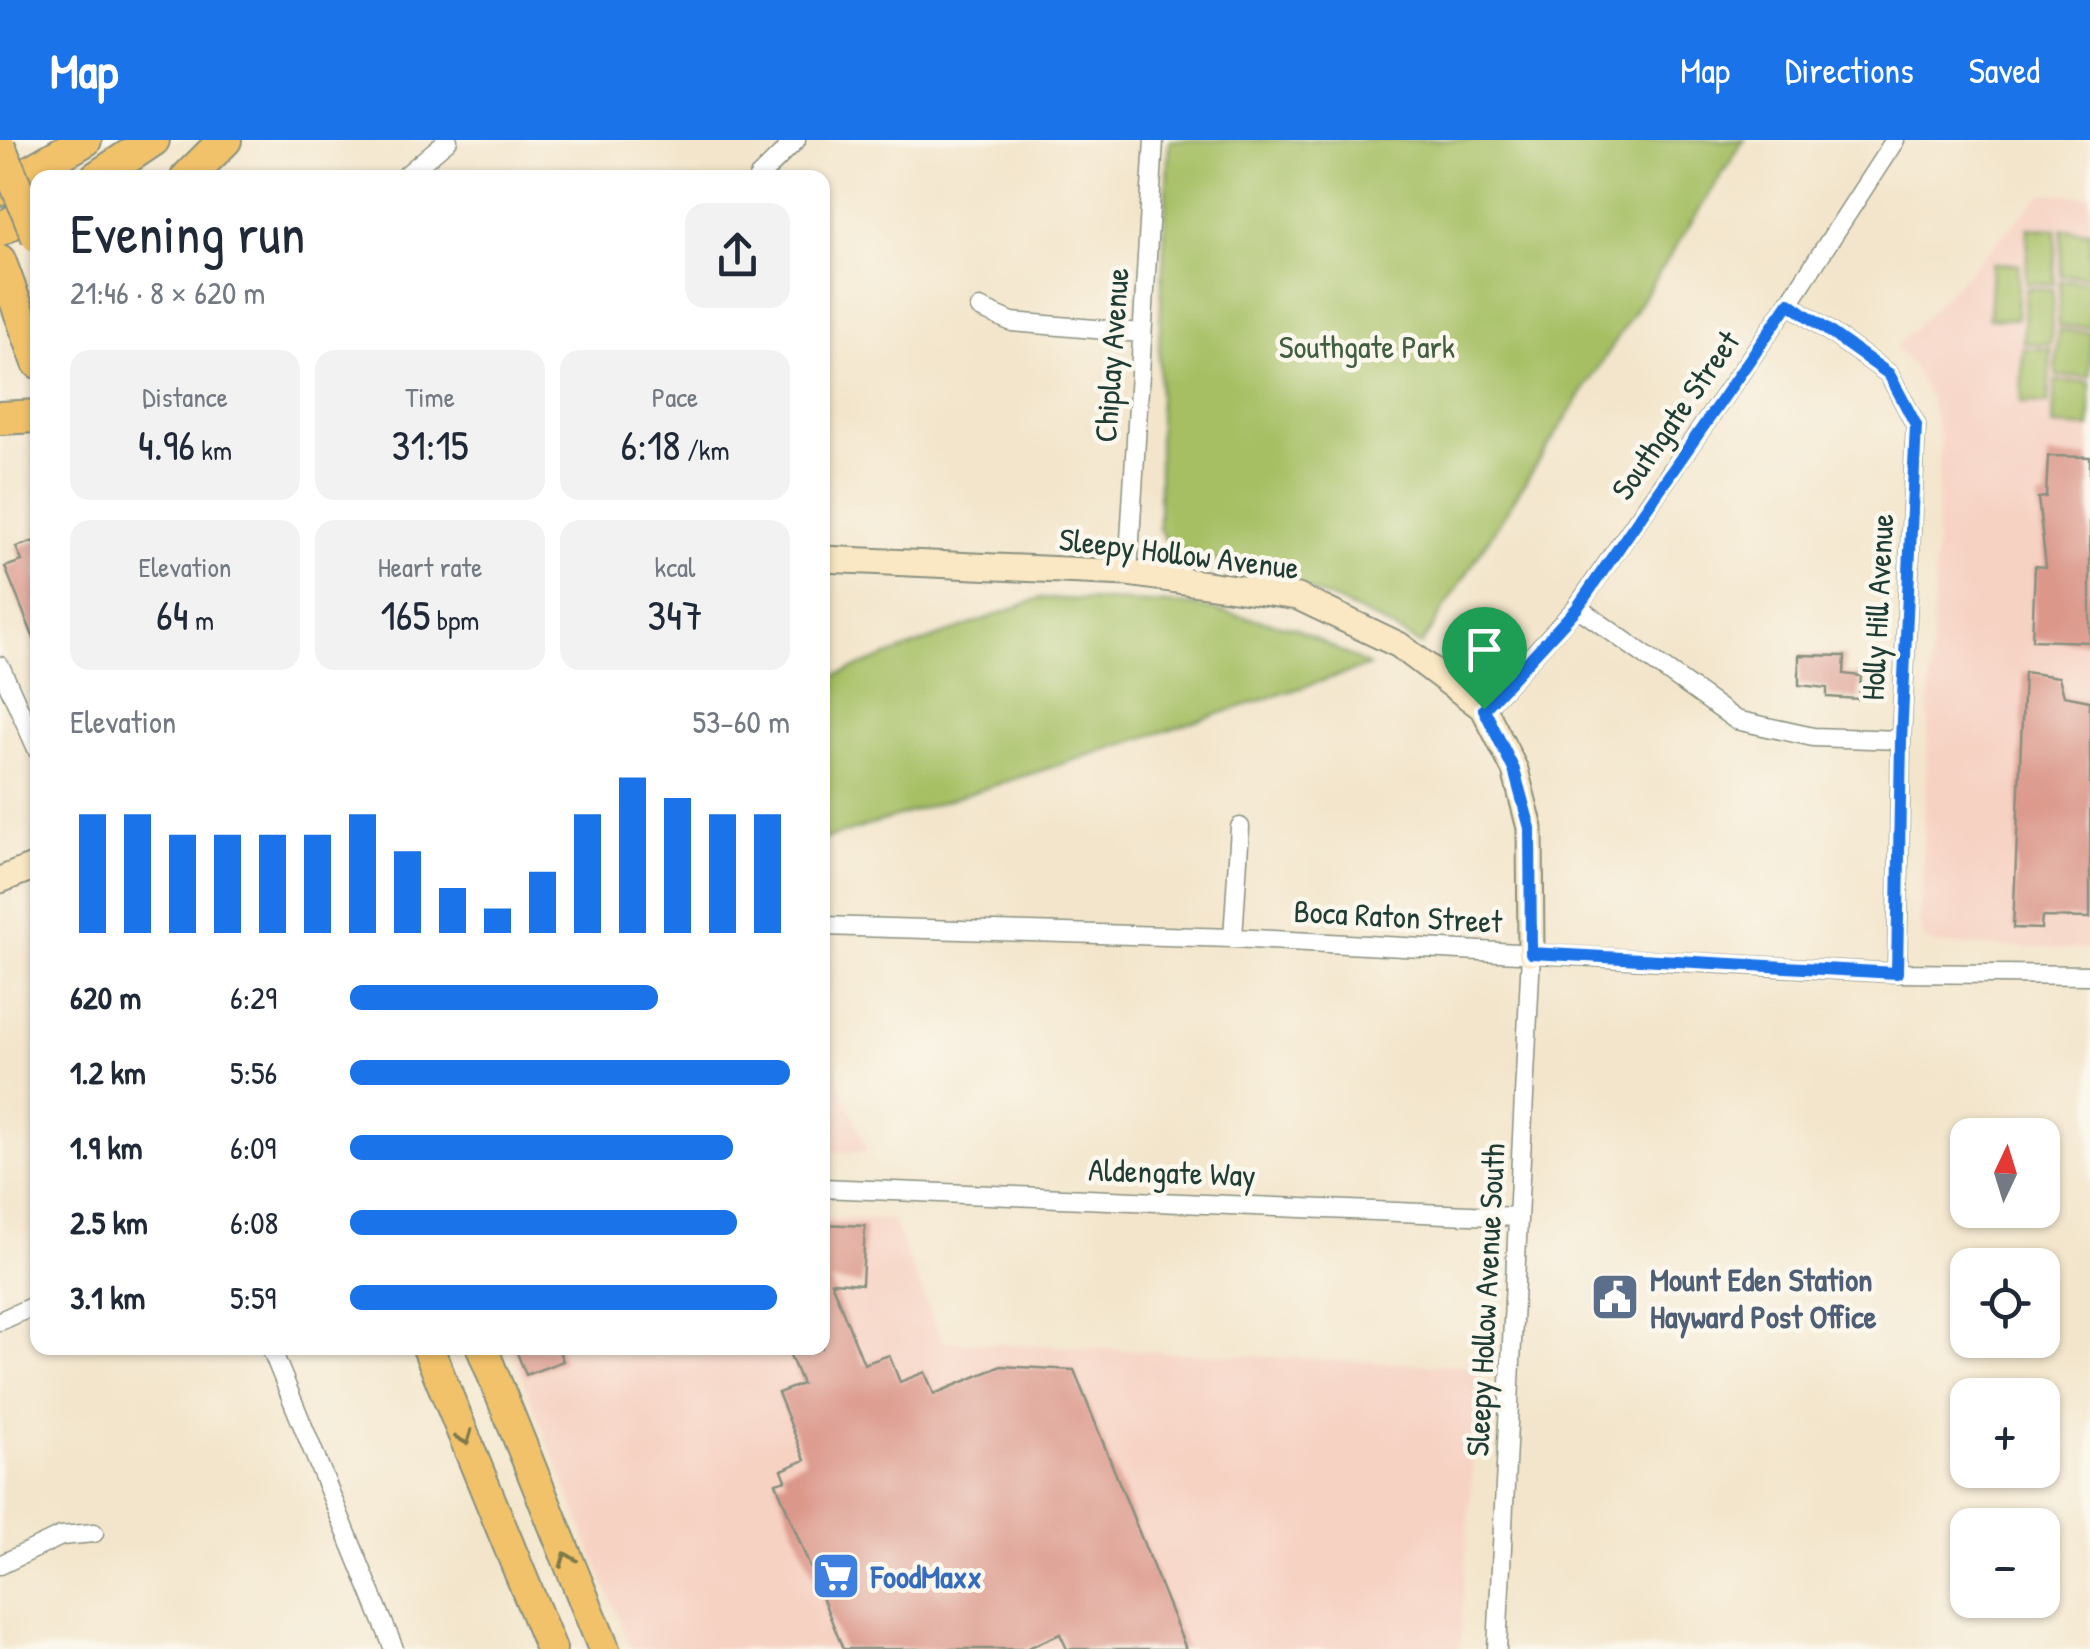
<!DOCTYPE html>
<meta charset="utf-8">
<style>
:root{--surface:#fff;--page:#f2f2f3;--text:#1f2937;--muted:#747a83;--accent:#1a73e8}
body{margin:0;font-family:"Patrick Hand",sans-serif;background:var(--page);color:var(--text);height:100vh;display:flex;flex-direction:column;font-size:38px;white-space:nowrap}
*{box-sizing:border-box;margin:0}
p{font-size:32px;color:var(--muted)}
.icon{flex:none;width:55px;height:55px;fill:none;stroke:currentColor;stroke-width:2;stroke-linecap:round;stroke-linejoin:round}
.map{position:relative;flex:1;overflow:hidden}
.drawer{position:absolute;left:30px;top:30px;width:800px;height:1185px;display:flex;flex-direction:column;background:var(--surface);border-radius:20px;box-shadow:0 2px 8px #0004}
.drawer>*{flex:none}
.needle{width:65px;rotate:4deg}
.buttons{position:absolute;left:1950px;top:978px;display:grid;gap:20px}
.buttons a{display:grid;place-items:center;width:110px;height:110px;border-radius:20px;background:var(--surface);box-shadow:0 2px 8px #0004;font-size:50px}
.pin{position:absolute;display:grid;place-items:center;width:85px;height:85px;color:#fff;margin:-102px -42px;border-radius:50% 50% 50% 0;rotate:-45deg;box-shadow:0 0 10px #0007}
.pin .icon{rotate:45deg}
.round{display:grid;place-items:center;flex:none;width:105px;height:105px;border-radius:20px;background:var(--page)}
.headline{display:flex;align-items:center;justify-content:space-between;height:170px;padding:0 40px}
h1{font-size:55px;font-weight:600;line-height:75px}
.metrics{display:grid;grid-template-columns:repeat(3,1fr);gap:15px;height:170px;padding:10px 40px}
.metrics div{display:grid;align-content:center;border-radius:20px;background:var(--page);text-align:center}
.metrics b{font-size:42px;font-weight:600}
.metrics small{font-size:28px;font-weight:400}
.metrics p{font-size:28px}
.chart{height:280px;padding:20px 40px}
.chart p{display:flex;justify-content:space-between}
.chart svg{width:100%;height:180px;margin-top:10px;stroke:var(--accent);stroke-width:6}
ul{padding:0 40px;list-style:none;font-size:32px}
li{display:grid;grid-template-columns:160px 120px 1fr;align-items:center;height:75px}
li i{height:25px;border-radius:12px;background:var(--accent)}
header{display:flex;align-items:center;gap:60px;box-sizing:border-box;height:140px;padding:0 50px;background:var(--accent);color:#fff}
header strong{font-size:48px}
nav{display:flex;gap:55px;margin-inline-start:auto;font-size:35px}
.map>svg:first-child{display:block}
.built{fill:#f6d2c3}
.green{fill:#a6bf64;stroke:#627e4c;stroke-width:2.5}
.building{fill:#db978a}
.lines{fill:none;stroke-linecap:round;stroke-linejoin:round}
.street-casing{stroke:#899180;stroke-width:21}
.secondary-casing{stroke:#899180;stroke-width:29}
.primary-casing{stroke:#899180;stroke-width:34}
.highway-casing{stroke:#899180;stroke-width:36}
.street{stroke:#fff;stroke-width:18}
.secondary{stroke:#fae7c3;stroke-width:25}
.primary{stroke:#f2c26a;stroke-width:30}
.highway{stroke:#f2c26a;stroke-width:32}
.primary-bridge-casing{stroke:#899180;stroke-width:34;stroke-linecap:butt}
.primary-bridge{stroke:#f2c26a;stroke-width:30}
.oneway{stroke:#7e794c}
.route-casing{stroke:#fff;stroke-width:20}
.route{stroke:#1a73e8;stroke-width:12}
.labels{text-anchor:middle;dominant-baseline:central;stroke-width:9;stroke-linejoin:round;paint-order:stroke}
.park-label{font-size:32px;fill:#415e40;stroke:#fbf7ec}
.street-label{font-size:32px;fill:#1f3d34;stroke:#fbf7ec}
.service-label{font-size:32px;font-weight:bold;fill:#4e5e75;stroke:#fbf7ec;text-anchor:start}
.shop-label{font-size:32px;font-weight:bold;fill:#366cbe;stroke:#fbf7ec;text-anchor:start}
</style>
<header>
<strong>Map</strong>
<nav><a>Map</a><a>Directions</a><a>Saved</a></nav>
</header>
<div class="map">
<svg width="2090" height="1509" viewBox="0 0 2090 1509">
<rect width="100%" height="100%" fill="#fbf7ec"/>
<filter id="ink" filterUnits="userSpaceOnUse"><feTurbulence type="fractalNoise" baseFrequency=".01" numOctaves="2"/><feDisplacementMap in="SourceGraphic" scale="20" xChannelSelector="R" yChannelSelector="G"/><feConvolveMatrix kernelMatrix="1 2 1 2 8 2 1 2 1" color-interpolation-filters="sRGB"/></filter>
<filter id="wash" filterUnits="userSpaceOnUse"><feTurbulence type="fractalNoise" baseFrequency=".0048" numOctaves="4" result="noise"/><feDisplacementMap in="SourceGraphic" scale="40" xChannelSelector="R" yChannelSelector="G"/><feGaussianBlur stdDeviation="2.25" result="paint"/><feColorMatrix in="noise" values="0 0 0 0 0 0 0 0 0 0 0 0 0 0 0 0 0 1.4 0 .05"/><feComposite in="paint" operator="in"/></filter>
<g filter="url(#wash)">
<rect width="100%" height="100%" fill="#f3e5cb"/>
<path class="built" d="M2043,53L2090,55V810L1934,804L1924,798L1920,786L1940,302L1930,259L1912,226L1895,208Z
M822,903H823L868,1012H823Z
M823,1078L892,1080L942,1201L1480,1227L1459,1509H631L510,1208H822Z"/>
<path class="green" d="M1169,0H1744L1421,505C1335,452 1266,435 1171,408L1159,389V208Z
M2028,88L2056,89L2054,144L2026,143Z
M2062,89L2090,91V136L2060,135Z
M1992,123L2019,124L2017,179L1989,178Z
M2060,140L2090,141V187L2058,186Z
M2026,148L2053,149L2051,204L2023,203Z
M2058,190L2090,192V237L2056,236Z
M2023,208L2051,209L2048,264L2021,263Z
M2055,241L2090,242V288L2053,286Z
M1041,458L1191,465L1295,488L1369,526L823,700V540Z"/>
<g id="blocks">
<path class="building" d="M2048,316L2090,317V502L2032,500L2035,426L2046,427L2038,358L2046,357Z
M38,400V505L37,506L5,427L22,421L16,407Z
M1799,515L1845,516L1844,534L1861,536L1859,559L1827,557V548L1799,545Z
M2024,532L2059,537L2064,556L2090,561V778L2042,777L2041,789L2013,788Z
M822,1084L865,1086L862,1144L831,1142L864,1224L889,1215L900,1242L925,1232L934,1254L1001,1226L1074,1230L1186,1509H1067L1060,1494L1026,1509H843L776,1343L786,1340L782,1330L805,1320L778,1253L802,1244L787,1208H822Z
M515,1208H558L563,1221L526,1235Z"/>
</g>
</g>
<g filter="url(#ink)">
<use href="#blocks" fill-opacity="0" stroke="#899180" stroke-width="2.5"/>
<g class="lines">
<g class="street-casing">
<path id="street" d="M403,38L448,0
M758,38L796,0
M1789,163L1889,234L1916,285L1901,600L1897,833
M980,168L1012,182L1142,193
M1128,433L1154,0
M1577,467L1736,580L1813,597L1901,600
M0,526L38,611
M1484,569L1577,467L1789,163L1895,0
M822,786L1233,798L1897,833L2090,835
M1233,798L1240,687
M822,1048L1518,1077
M0,1181L38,1164
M271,1208L394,1509
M0,1425L61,1396L94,1393
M1497,1509L1531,813"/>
</g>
<g class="secondary-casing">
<path id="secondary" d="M822,419L1128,433L1298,457L1399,505L1484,569L1515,630L1530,688L1531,813
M0,740L38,725"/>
</g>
<g class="primary-casing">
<path id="primary" d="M0,120L38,223
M428,1208L551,1509
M482,1208L604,1509"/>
</g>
<g class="highway-casing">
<path id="highway" d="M96,38L153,0
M187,38L225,0
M0,49L85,0
M0,89L38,69
M0,278L38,276"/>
</g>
<use href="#street" class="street"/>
<use href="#secondary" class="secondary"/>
<use href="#primary" class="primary"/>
<use href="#highway" class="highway"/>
<g class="primary-bridge-casing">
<path id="primary-bridge" d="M0,6L37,97"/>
</g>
<use href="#primary-bridge" class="primary-bridge"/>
</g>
<defs><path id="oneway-chevron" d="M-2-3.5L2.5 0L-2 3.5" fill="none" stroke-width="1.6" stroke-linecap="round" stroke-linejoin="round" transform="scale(2.5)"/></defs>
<g class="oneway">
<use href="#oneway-chevron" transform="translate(465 1298) rotate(68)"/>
<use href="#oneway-chevron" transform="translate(567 1419) rotate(-112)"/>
</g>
</g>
<g class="lines" filter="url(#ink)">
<g class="route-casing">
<path id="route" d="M1789,163L1889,234L1916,285L1901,600L1897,833L1531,813L1530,688L1514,630L1484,569L1577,468Z"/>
</g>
<use href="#route" class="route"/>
</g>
<defs>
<g id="civic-square" transform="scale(2.5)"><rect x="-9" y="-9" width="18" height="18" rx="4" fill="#5c6f8a" stroke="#fbf7ec"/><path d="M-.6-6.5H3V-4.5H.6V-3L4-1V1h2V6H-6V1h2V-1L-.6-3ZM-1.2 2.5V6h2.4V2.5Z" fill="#fff"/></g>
<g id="supermarket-square" transform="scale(2.5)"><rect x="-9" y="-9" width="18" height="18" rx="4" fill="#3f7fe0" stroke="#fbf7ec"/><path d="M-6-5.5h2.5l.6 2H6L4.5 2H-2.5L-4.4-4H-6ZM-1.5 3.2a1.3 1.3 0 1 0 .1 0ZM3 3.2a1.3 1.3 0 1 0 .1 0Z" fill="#fff"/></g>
</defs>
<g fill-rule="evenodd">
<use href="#civic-square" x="1615" y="1157"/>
<use href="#supermarket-square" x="836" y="1436"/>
</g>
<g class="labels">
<g class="park-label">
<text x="1367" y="206">Southgate Park</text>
</g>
<g class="street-label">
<text transform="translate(1111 215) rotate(-86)">Chiplay Avenue</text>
<text transform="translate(1675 275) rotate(-55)">Southgate Street</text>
<text transform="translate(1179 413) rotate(7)">Sleepy Hollow Avenue</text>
<text transform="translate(1877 467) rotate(-87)">Holly Hill Avenue</text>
<text transform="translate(1398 776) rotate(3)">Boca Raton Street</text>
<text transform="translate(1172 1032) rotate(2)">Aldengate Way</text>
<text transform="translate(1485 1160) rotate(-87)">Sleepy Hollow Avenue South</text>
</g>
<g class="service-label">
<text x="1650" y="1139">Mount Eden Station<tspan x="1650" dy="37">Hayward Post Office</tspan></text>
</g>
<g class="shop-label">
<text x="871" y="1436">FoodMaxx</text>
</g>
</g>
</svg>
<div class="buttons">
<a><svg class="needle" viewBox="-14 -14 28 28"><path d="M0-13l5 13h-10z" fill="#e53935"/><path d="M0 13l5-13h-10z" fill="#747a83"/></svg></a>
<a><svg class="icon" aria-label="locate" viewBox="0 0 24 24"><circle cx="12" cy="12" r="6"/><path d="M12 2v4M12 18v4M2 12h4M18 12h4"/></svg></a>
<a>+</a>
<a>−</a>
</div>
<div class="pin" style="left:1484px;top:569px;background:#1e9e55"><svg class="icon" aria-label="arrive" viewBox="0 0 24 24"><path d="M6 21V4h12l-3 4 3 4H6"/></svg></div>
<section class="drawer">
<div class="headline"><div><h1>Evening run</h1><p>21:46 · 8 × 620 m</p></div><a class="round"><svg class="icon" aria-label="share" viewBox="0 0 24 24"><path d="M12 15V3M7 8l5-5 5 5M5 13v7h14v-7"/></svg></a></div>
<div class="metrics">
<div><p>Distance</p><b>4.96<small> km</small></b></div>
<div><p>Time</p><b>31:15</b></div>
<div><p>Pace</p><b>6:18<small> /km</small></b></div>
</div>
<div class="metrics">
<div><p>Elevation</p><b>64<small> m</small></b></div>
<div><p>Heart rate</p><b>165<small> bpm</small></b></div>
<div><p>kcal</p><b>347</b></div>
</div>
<div class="chart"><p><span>Elevation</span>53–60 m</p>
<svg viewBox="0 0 160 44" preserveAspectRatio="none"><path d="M5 44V15M15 44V15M25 44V20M35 44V20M45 44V20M55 44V20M65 44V15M75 44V24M85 44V33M95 44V38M105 44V29M115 44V15M125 44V6M135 44V11M145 44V15M155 44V15"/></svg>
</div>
<ul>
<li><b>620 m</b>6:29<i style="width:70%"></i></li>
<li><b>1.2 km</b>5:56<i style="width:100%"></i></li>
<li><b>1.9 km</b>6:09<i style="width:87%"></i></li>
<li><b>2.5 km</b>6:08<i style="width:88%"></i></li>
<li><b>3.1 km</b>5:59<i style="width:97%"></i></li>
</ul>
</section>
</div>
